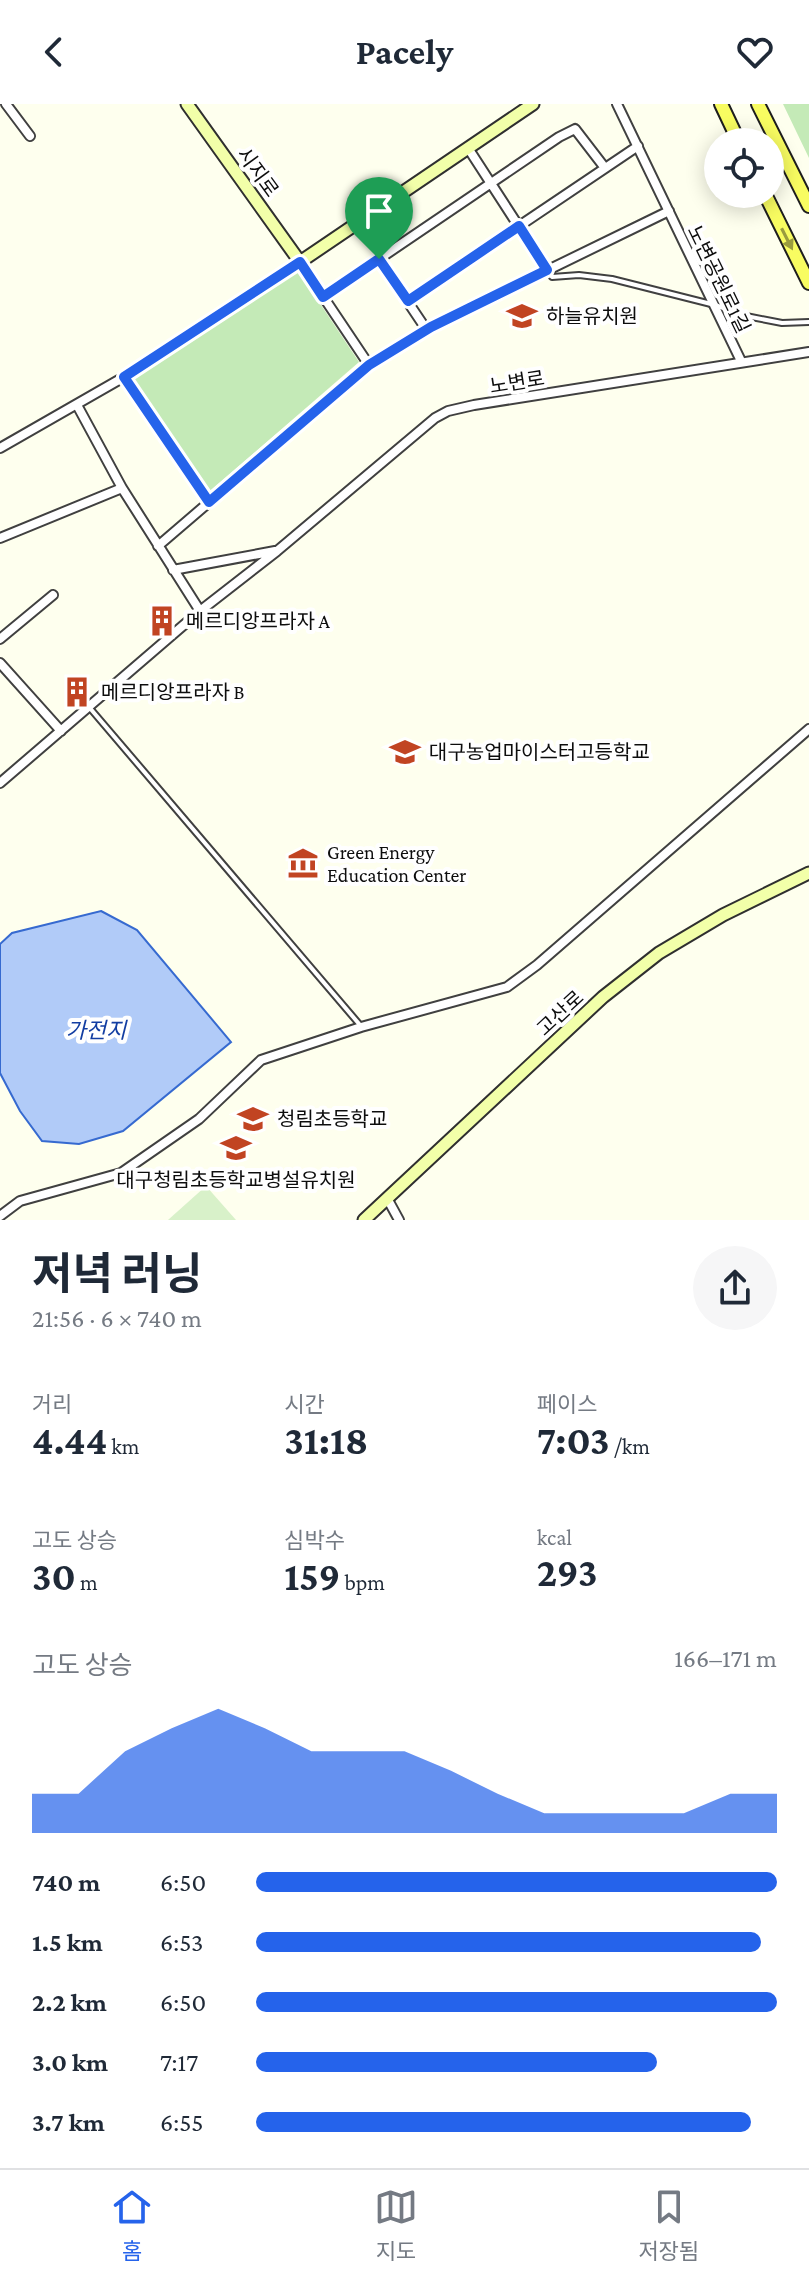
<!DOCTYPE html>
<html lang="ko">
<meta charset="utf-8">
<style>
:root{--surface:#fff;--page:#f6f6f7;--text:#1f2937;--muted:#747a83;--line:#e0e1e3;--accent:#2563eb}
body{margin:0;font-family:"Crimson Pro","Noto Sans KR",serif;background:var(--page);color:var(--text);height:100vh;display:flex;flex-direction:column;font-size:30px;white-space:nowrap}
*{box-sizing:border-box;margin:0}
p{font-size:26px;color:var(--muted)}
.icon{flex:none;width:44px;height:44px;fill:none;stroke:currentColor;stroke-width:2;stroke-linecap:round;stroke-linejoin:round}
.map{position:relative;height:1116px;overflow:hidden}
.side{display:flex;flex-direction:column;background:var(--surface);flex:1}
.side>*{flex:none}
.buttons{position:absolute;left:704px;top:24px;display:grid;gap:16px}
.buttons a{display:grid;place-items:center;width:80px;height:80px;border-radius:50%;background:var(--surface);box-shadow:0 4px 20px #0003;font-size:40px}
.pin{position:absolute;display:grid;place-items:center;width:68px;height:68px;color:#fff;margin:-82px -34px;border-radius:50% 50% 50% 0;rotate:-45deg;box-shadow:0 0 8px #0007}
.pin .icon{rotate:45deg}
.round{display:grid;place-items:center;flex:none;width:84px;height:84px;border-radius:42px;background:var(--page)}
.overview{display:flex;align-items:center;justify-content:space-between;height:136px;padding:0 32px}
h1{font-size:44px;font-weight:700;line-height:60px}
.stats{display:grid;grid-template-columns:repeat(3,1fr);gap:12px;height:136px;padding:8px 32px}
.stats div{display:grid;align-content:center}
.stats b{font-size:40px;font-weight:700}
.stats small{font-size:22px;font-weight:400}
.stats p{font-size:22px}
.chart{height:224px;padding:16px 32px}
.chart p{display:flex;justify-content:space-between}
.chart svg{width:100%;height:144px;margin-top:8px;fill:var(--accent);opacity:.7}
ul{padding:0 32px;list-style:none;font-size:26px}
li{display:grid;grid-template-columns:128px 96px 1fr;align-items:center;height:60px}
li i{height:20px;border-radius:10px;background:var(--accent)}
header{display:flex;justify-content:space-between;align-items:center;height:104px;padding:0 32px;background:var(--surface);font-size:36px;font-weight:700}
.tab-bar{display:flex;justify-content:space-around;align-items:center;height:112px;border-top:2px solid var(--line);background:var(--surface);font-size:22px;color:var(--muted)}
.tab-bar a{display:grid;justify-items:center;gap:4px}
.tab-bar .active{color:var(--accent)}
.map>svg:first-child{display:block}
.green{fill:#c4eab7}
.pitch{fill:#d8f1c9}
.water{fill:#b1cbf8;stroke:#366ad0;stroke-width:2}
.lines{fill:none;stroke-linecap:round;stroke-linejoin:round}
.lane-casing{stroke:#404040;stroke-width:8}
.street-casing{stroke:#404040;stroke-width:12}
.secondary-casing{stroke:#2f2f2f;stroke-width:15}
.primary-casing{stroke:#1e1e1e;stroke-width:16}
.lane{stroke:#fff;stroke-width:4}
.street{stroke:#fff;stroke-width:8}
.secondary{stroke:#f2ffa9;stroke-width:11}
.primary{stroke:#f8fc61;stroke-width:12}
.oneway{fill:#9a9c3f}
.route-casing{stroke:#fff;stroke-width:16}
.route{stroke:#2563eb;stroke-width:10}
.labels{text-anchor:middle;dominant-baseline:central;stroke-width:8;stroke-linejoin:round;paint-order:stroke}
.street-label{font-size:20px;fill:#0d0d0d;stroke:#fff}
.poi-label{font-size:20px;fill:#0d0d0d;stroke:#fff;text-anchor:start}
.water-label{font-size:22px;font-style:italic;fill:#133ea2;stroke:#fff}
</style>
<header><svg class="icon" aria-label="back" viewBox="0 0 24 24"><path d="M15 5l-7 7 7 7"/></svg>Pacely<svg class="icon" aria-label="heart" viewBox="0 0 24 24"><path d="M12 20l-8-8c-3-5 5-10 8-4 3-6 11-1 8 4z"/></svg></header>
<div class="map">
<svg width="809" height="1116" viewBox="0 0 809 1116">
<rect width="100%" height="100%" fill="#feffee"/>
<path class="green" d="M783,0H809V54Z
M297,165L359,258L210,387L133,275Z"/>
<path class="pitch" d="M206,1082L236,1116H168Z"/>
<path class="water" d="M101,807L137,826L231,938L123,1027L79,1040L42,1037L20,1007L0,969V840L12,829Z"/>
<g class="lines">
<g class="lane-casing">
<path id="lane" d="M548,167L552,173L579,171L612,175L715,201L746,212L782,219L809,218
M89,603L360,921"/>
</g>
<g class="street-casing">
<path id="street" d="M6,0L30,32
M617,0L741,257
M468,44L547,166
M379,155L426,225
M323,193L559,33L575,25L605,64
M408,197L638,42
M124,273L209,398
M77,301L122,384L200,507
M0,344L124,273L300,158L369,261
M0,434L122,384
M158,442L369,261L431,223L669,107
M173,466L275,447
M0,535L53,491
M0,559L61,627
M0,679L200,507L277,447L435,314L448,307L474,301L809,248
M387,1094L399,1116
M0,1112L20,1097L121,1069L199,1015L261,956L361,923L507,883L537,861L809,625"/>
</g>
<g class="secondary-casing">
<path id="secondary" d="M187,0L300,158L533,0
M364,1116L603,893L659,849L723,811L809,769"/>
</g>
<g class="primary-casing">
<path id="primary" d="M721,0L739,38
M758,0L809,102
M765,90L809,179"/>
</g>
<use href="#lane" class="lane"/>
<use href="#street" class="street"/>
<use href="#secondary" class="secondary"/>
<use href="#primary" class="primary"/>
</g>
<defs><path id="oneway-solid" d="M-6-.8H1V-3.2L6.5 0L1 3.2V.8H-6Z" transform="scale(2)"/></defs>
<use class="oneway" href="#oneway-solid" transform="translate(787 135) rotate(63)"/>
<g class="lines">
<g class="route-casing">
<path id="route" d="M519,122L547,166L431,223L369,261L209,398L124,273L300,158L323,193L379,155L408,197Z"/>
</g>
<use href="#route" class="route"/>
</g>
<defs>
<g id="school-bare" transform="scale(2.4)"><path d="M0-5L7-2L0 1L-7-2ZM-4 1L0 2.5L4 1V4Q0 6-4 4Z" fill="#c14422" stroke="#fff" stroke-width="2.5" paint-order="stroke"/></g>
<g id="building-bare" transform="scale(2.4)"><path d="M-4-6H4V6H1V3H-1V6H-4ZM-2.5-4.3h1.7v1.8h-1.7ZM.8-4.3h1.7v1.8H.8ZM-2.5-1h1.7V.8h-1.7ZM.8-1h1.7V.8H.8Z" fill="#c14422" stroke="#fff" stroke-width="2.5" paint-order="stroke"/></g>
<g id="museum-bare" transform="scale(2.4)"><path d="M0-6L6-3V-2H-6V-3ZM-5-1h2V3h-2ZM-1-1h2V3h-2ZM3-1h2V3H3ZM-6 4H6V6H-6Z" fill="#c14422" stroke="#fff" stroke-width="2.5" paint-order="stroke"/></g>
</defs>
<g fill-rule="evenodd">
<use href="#school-bare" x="522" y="212"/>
<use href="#building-bare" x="162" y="517"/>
<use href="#building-bare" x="77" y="588"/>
<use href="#school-bare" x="405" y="648"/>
<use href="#museum-bare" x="303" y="759"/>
<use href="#school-bare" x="253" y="1015"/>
<use href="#school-bare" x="236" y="1044"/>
</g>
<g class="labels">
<g class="street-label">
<text transform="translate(258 68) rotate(54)">시지로</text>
<text transform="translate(719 175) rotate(64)">노변공원로1길</text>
<text transform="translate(517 278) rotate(-9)">노변로</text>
<text transform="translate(560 909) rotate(-43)">고산로</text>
</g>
<g class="poi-label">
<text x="546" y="212">하늘유치원</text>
<text x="186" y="517">메르디앙프라자 A</text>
<text x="101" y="588">메르디앙프라자 B</text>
<text x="429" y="648">대구농업마이스터고등학교</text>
<text x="327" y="748">Green Energy<tspan x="327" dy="23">Education Center</tspan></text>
<text x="277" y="1015">청림초등학교</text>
<text x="236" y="1076" text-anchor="middle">대구청림초등학교병설유치원</text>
</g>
<g class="water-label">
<text x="96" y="926">가전지</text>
</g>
</g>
</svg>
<div class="buttons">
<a><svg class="icon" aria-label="locate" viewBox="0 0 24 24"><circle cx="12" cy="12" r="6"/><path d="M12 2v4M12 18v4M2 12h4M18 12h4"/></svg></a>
</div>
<div class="pin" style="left:379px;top:155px;background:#1e9e55"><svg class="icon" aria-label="arrive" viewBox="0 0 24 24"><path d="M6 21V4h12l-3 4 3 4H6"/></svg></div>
</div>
<section class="side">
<div class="overview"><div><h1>저녁 러닝</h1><p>21:56 · 6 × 740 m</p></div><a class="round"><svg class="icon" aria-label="share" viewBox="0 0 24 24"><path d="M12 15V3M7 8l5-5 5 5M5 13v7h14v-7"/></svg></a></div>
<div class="stats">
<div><p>거리</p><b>4.44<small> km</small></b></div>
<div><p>시간</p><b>31:18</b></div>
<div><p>페이스</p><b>7:03<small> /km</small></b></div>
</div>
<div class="stats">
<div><p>고도 상승</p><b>30<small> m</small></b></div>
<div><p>심박수</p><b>159<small> bpm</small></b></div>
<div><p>kcal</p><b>293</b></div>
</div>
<div class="chart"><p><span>고도 상승</span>166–171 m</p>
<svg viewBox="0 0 160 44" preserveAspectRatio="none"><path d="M0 44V32L10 32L20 19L30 12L40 6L50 12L60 19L70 19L80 19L90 25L100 32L110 38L120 38L130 38L140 38L150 32L160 32V44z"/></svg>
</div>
<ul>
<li><b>740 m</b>6:50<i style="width:100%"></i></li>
<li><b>1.5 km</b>6:53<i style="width:97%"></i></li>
<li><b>2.2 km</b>6:50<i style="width:100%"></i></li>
<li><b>3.0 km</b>7:17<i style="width:77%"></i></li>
<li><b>3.7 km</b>6:55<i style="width:95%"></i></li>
</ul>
</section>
<nav class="tab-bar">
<a class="active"><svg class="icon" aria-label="home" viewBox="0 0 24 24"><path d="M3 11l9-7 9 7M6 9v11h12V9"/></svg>홈</a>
<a><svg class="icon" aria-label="map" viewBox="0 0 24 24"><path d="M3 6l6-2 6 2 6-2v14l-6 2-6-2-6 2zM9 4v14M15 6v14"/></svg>지도</a>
<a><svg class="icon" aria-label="saved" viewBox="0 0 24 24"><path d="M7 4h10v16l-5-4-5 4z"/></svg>저장됨</a>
</nav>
